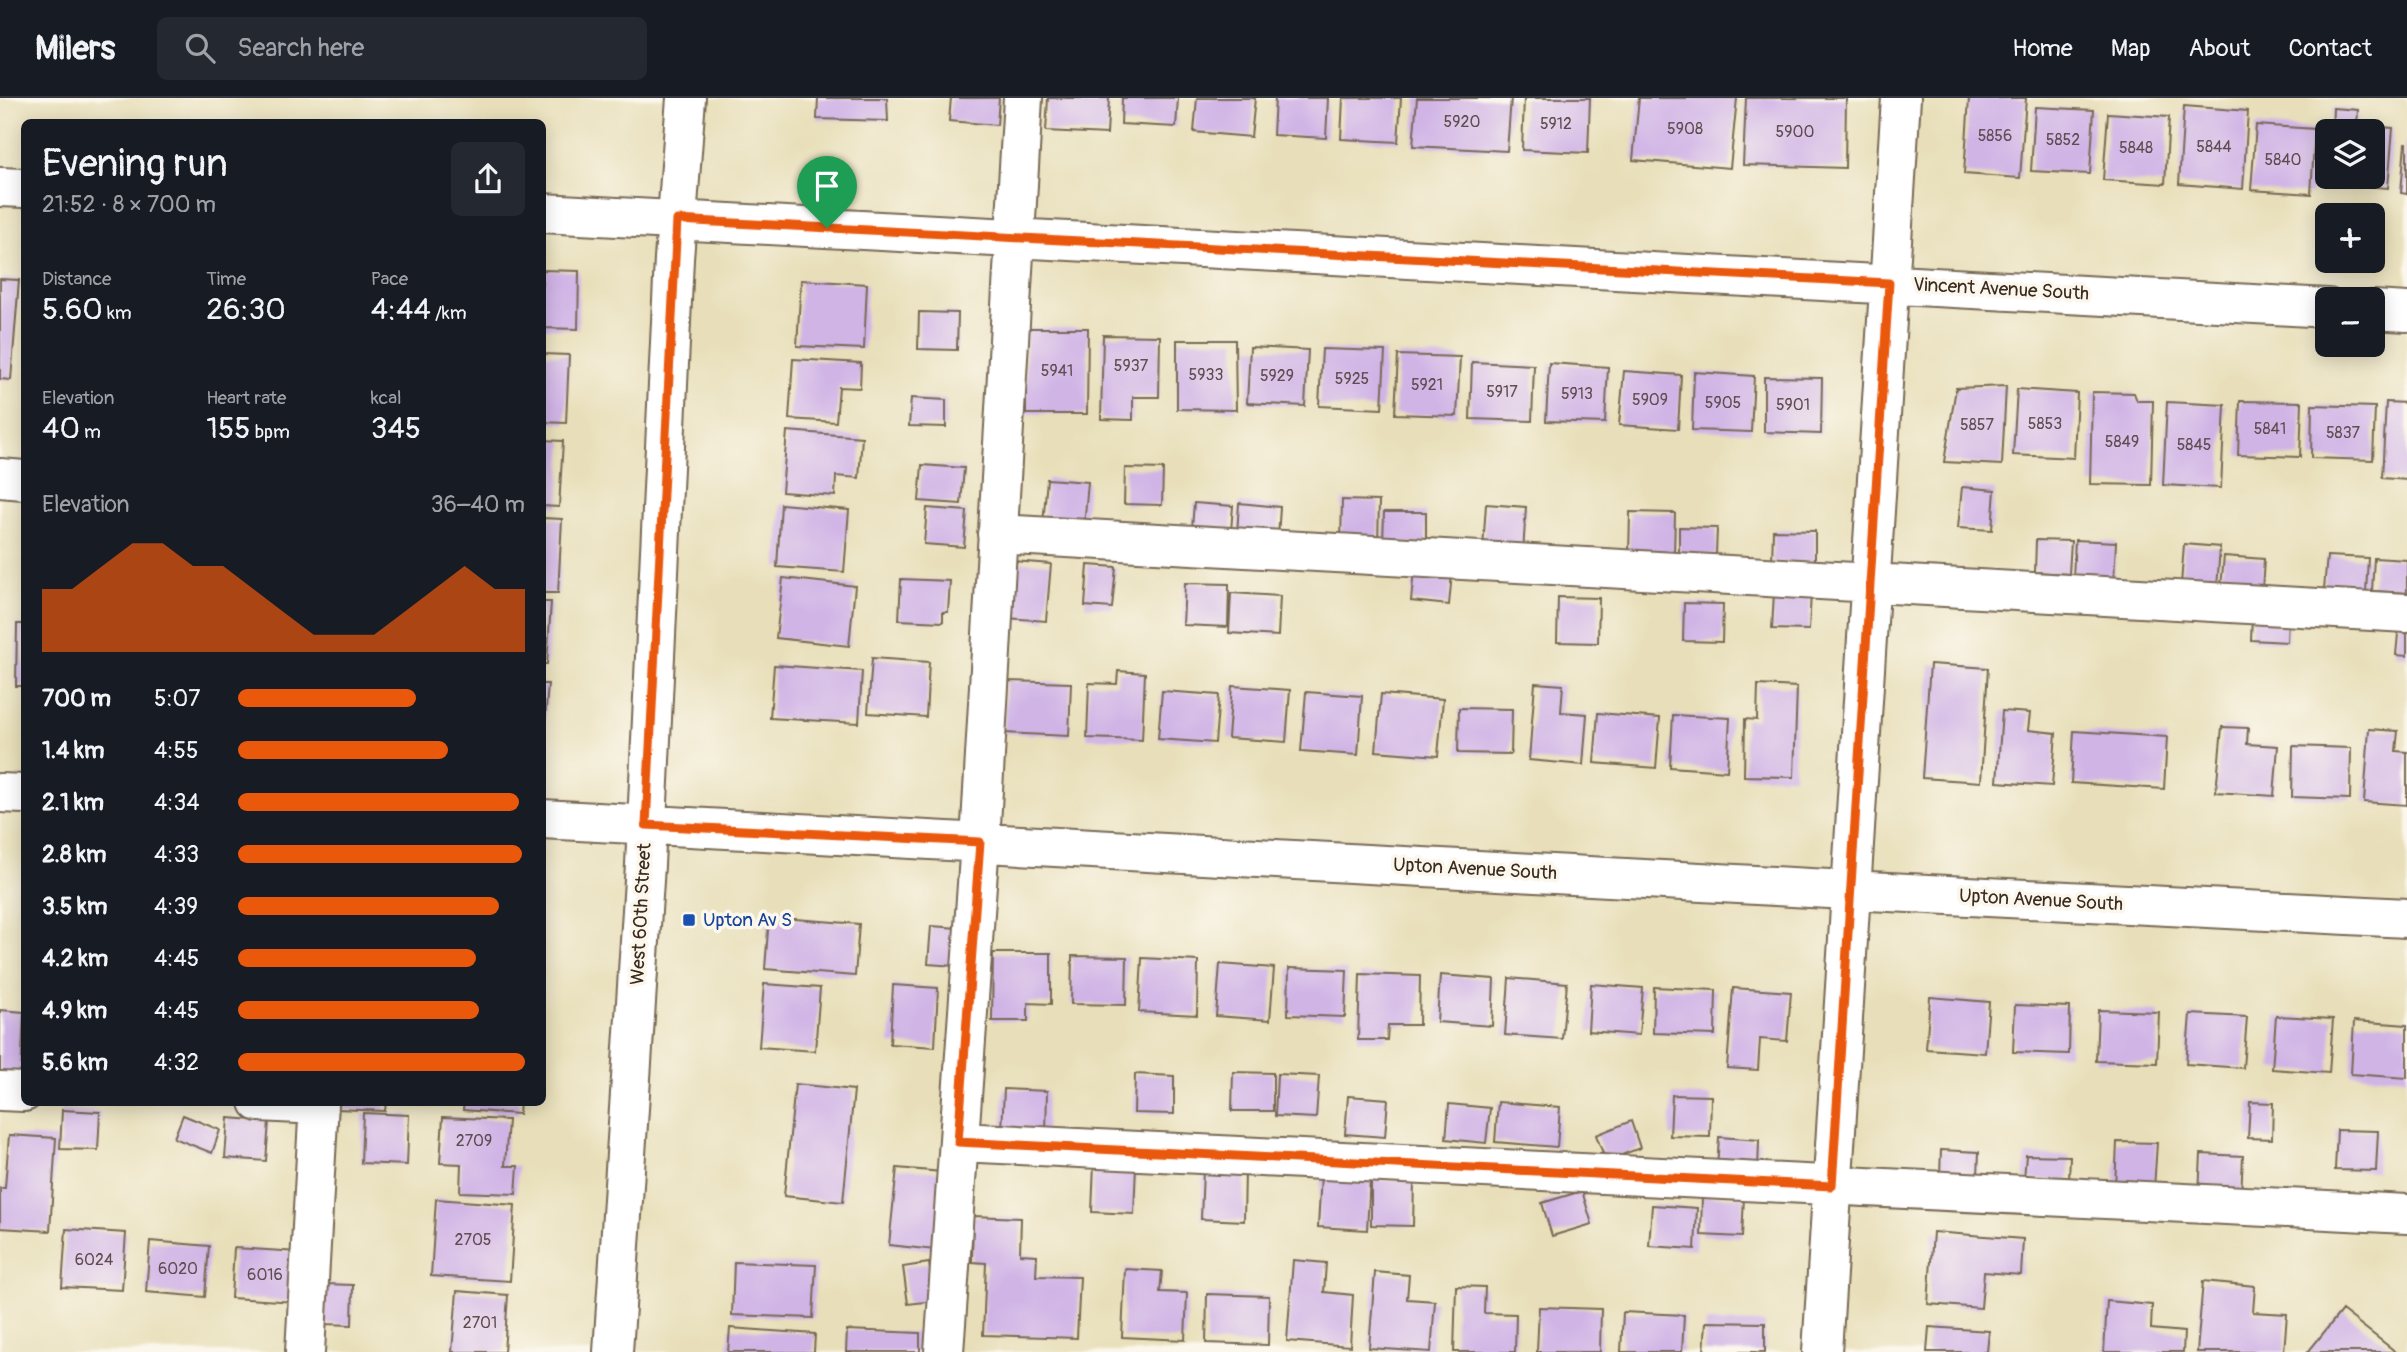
<!DOCTYPE html>
<meta charset="utf-8">
<style>
:root{--surface:#171b24;--page:#242831;--text:#f1f3f6;--muted:#9ea1a6;--line:#363941;--accent:#ea580c}
body{margin:0;font-family:Pangolin,sans-serif;background:var(--page);color:var(--text);height:100vh;display:flex;flex-direction:column;font-size:26px;white-space:nowrap}
*{box-sizing:border-box;margin:0}
p{font-size:23px;color:var(--muted)}
.icon{flex:none;width:38px;height:38px;fill:none;stroke:currentColor;stroke-width:2;stroke-linecap:round;stroke-linejoin:round}
.map{position:relative;flex:1;overflow:hidden}
.sheet{position:absolute;left:21px;top:21px;width:525px;height:987px;display:flex;flex-direction:column;background:var(--surface);border-radius:10px;box-shadow:0 4px 18px #0003}
.sheet>*{flex:none}
.fabs{position:absolute;left:2315px;top:21px;display:grid;gap:14px}
.fabs a{display:grid;place-items:center;width:70px;height:70px;border-radius:10px;background:var(--surface);box-shadow:0 4px 18px #0003;font-size:35px}
.pin{position:absolute;display:grid;place-items:center;width:60px;height:60px;color:#fff;margin:-72px -30px;border-radius:50% 50% 50% 0;rotate:-45deg;box-shadow:0 0 7px #0007}
.pin .icon{rotate:45deg}
.round{display:grid;place-items:center;flex:none;width:74px;height:74px;border-radius:10px;background:var(--page)}
.head{display:flex;align-items:center;justify-content:space-between;height:119px;padding:0 21px}
h1{font-size:38px;font-weight:600;line-height:52px}
.figures{display:grid;grid-template-columns:repeat(3,1fr);gap:10px;height:119px;padding:7px 21px}
.figures div{display:grid;align-content:center}
.figures b{font-size:30px;font-weight:600}
.figures small{font-size:19px;font-weight:400}
.figures p{font-size:19px}
.chart{height:196px;padding:14px 21px}
.chart p{display:flex;justify-content:space-between}
.chart svg{width:100%;height:126px;margin-top:7px;fill:var(--accent);opacity:.7}
ul{padding:0 21px;list-style:none;font-size:23px}
li{display:grid;grid-template-columns:112px 84px 1fr;align-items:center;height:52px}
li i{height:18px;border-radius:9px;background:var(--accent)}
header{display:flex;align-items:center;gap:42px;box-sizing:border-box;height:98px;padding:0 35px;background:var(--surface);border-bottom:2px solid var(--line)}
header strong{font-size:33px}
nav{display:flex;gap:38px;margin-inline-start:auto;font-size:24px}
.search{width:490px;height:63px;background:var(--page);display:flex;align-items:center;gap:18px;box-sizing:border-box;padding:0 24px;border-radius:10px;color:var(--muted);font-size:26px}
.map>svg:first-child{display:block}
.building{fill:#d0b4e6}
.lines{fill:none;stroke-linecap:round;stroke-linejoin:round}
.minor-casing{stroke:#786955;stroke-width:42}
.minor{stroke:#fff;stroke-width:38}
.route-casing{stroke:#fff;stroke-width:14}
.route{stroke:#ea580c;stroke-width:9}
.transit-dot{fill:#1a4fb4;stroke:#fbf7ec;stroke-width:2.5}
.labels{text-anchor:middle;dominant-baseline:central;stroke-width:7;stroke-linejoin:round;paint-order:stroke}
.number-label{font-size:16px;fill:#604c50}
.street-label{font-size:19px;fill:#3b2a1e;stroke:#fbf7ec}
.transit-label{font-size:19px;fill:#164399;stroke:#fbf7ec;text-anchor:start}
</style>
<header>
<strong>Milers</strong>
<div class="search"><svg class="icon" aria-label="search" viewBox="0 0 24 24"><circle cx="10" cy="10" r="6"/><path d="M15 15l6 6"/></svg>Search here</div>
<nav><a>Home</a><a>Map</a><a>About</a><a>Contact</a></nav>
</header>
<div class="map">
<svg width="2407" height="1254" viewBox="0 0 2407 1254">
<rect width="100%" height="100%" fill="#fbf7ec"/>
<filter id="ink" filterUnits="userSpaceOnUse"><feTurbulence type="fractalNoise" baseFrequency=".0143" numOctaves="2"/><feDisplacementMap in="SourceGraphic" scale="14" xChannelSelector="R" yChannelSelector="G"/><feConvolveMatrix kernelMatrix="1 2 1 2 8 2 1 2 1" color-interpolation-filters="sRGB"/></filter>
<filter id="wash" filterUnits="userSpaceOnUse"><feTurbulence type="fractalNoise" baseFrequency=".00686" numOctaves="4" result="noise"/><feDisplacementMap in="SourceGraphic" scale="28" xChannelSelector="R" yChannelSelector="G"/><feGaussianBlur stdDeviation="1.57" result="paint"/><feColorMatrix in="noise" values="0 0 0 0 0 0 0 0 0 0 0 0 0 0 0 0 0 1.4 0 .05"/><feComposite in="paint" operator="in"/></filter>
<g filter="url(#wash)">
<rect width="100%" height="100%" fill="#e8dfba"/>
<g id="blocks">
<path class="building" d="M818,0H887L888,23L817,21Z
M951,0H999L997,27L949,23Z
M1048,0H1109L1107,36L1046,33Z
M1122,0H1178L1176,29L1121,26Z
M1197,0H1255L1251,39L1194,34Z
M1275,0H1328L1326,40L1273,37Z
M1343,0H1401L1398,44L1341,41Z
M1417,0H1511L1507,53L1413,48Z
M1524,0H1590L1588,55L1522,52Z
M1639,0H1737L1730,70L1633,62Z
M1746,0H1846L1845,70L1743,67Z
M1969,0H2026L2020,80L1964,76Z
M2184,8L2248,13L2243,91L2179,86Z
M2035,9L2094,12L2090,76L2031,73Z
M2333,10L2358,12L2357,27L2393,30L2388,90L2328,85V79H2373V33H2332Z
M2108,15L2169,19L2165,86L2103,82Z
M2256,27L2315,31L2311,96L2251,92Z
M2405,45H2407V96L2401,95Z
M542,172L579,173L578,231L542,230Z
M0,181L19,182L11,282L0,281Z
M801,182L867,186L864,251L797,248Z
M919,214L958,215L957,252L918,251Z
M1026,230H1088L1087,316H1026Z
M1103,237L1160,238L1159,299H1133V322L1101,321Z
M1177,242H1235L1236,312L1177,311Z
M1250,249L1308,252L1305,308L1247,305Z
M1322,251L1385,253L1382,311L1319,308Z
M542,256L569,257L566,325L542,324Z
M1398,257L1460,259L1457,318L1395,316Z
M793,261L861,265L860,290L839,289L836,324L789,321Z
M1472,264L1534,267L1532,323L1470,321Z
M1549,265L1608,269L1605,325L1546,323Z
M1624,273L1681,277L1678,331L1619,327Z
M1694,274L1754,278L1751,334L1692,332Z
M1764,279L1822,280L1821,336L1764,334Z
M2006,288L2002,367L1944,364L1956,290Z
M2017,291L2077,295L2074,360L2013,357Z
M2092,294L2134,295L2137,303H2153L2151,387L2090,386Z
M911,300L946,302V329L909,328Z
M2240,303L2302,304L2300,359L2238,357Z
M2167,304L2225,307L2221,390L2163,387Z
M2386,304L2407,305V382L2382,380Z
M2312,307L2375,309L2373,362L2311,360Z
M787,333L862,339L859,380L836,378L835,398L782,394Z
M542,342L563,343L559,409L542,408Z
M922,367L964,370L961,406L919,403Z
M1125,370L1163,371L1162,407L1124,406Z
M1047,381L1088,384L1084,429L1043,426Z
M1962,389L1995,392L1992,432L1958,430Z
M1342,402L1379,403L1378,446L1341,445Z
M1194,405L1233,408L1231,433L1192,430Z
M1239,405L1280,409L1278,440L1237,437Z
M781,406L849,412L844,474L777,469Z
M1486,406L1526,409L1523,455L1483,451Z
M927,410L967,413L964,449L924,446Z
M1384,414H1426V446H1383Z
M1630,414L1675,415L1674,458L1629,457Z
M542,420L562,421L558,495H542Z
M1679,429L1717,430L1716,457L1679,456Z
M1773,432L1815,433V464H1772Z
M2036,442L2071,443L2069,476L2035,474Z
M2075,442L2116,444L2114,482L2073,480Z
M2184,446L2220,449L2217,490L2181,487Z
M2224,458L2264,461L2262,493L2221,489Z
M2327,458L2368,460L2366,494L2324,491Z
M2374,460L2407,462V495L2372,493Z
M1013,463L1051,466L1046,523L1007,520Z
M1088,467L1116,469L1112,510L1085,508Z
M1414,472L1452,475L1449,507L1411,503Z
M783,480L855,488L849,548L776,540Z
M901,481L950,483L948,514H943V524L899,522Z
M1185,485L1229,486L1228,529L1183,527Z
M1774,494L1811,495L1809,532L1772,531Z
M1231,495L1280,498L1278,538L1229,535Z
M1558,499L1599,500L1598,545L1557,544Z
M542,504H551L547,566H542Z
M1684,505L1723,506L1722,544L1683,543Z
M2252,519L2288,521L2287,544L2251,542Z
M2399,525H2407V558L2396,557Z
M17,526H24V588H16Z
M872,560L929,564L926,619L868,615Z
M1930,566L1988,570L1981,684L1922,680Z
M774,567L862,573L859,625L770,620Z
M1118,573L1145,575L1142,642L1087,640L1089,585L1117,586Z
M1006,583L1071,585L1069,638L1004,635Z
M1535,585L1563,587L1561,614L1587,616L1583,667L1529,662Z
M542,586H548L544,635H542Z
M1758,587L1797,589L1794,679L1744,678L1745,621L1757,622Z
M1232,588L1290,592L1286,644L1228,640Z
M1162,593L1219,597L1215,645L1158,641Z
M1306,594L1362,598L1358,657L1301,653Z
M1381,596L1443,601L1438,658L1376,653Z
M1459,610L1512,611L1511,656L1458,655Z
M2002,613L2030,615L2028,632L2056,635L2052,688L1997,684Z
M1598,615L1660,620L1656,670L1594,665Z
M1673,617L1730,620L1727,673L1670,669Z
M2222,629L2248,630L2247,646L2278,648L2274,698L2216,694Z
M2369,631L2398,633L2396,653L2407,654V707L2364,704Z
M2074,633L2167,639L2164,691L2071,685Z
M2293,648L2351,650L2350,701L2292,699Z
M769,819L859,826L855,878L765,871Z
M931,828L958,830L955,868L928,866Z
M993,855H1051V906L1028,905V923H992Z
M1072,858L1127,859L1126,907L1071,906Z
M1142,860L1198,863L1197,917L1139,914Z
M1220,866L1274,870L1270,922L1216,918Z
M1289,870L1347,872L1345,919L1288,917Z
M1360,876L1420,878L1419,927H1388L1387,942H1358Z
M1440,877L1494,881L1492,928L1437,924Z
M1509,880L1567,885L1562,941L1505,937Z
M764,886L820,890L815,953L759,949Z
M1591,886L1643,890L1639,937L1588,933Z
M893,887L938,890L935,949L890,946Z
M1654,889L1716,892L1715,937L1653,935Z
M1733,890L1791,894L1787,943L1760,941L1758,972L1727,970Z
M1930,899L1989,904L1985,955L1926,951Z
M2015,907L2070,909L2069,956L2013,954Z
M0,912L24,914L21,979L0,977Z
M2098,912L2159,914L2157,965L2096,963Z
M2190,916L2247,919L2243,970L2186,966Z
M2276,918L2333,921L2329,975L2272,971Z
M2354,923L2407,927V980L2351,976Z
M1233,974L1273,975V1013H1232Z
M1135,976L1174,978V1016L1134,1015Z
M1277,976L1319,978L1316,1020L1275,1018Z
M795,986L854,992L843,1104L784,1098Z
M1004,991L1047,993L1046,1035L1002,1033Z
M1672,997L1711,998L1710,1039L1670,1038Z
M1348,998L1388,1001L1385,1039L1345,1036Z
M337,1004H386L385,1013L337,1011Z
M464,1004H520L519,1016L463,1012Z
M1498,1004L1560,1009L1557,1049L1495,1044Z
M2250,1004L2273,1005L2272,1041L2248,1040Z
M1449,1006L1490,1010L1486,1045L1446,1041Z
M62,1012L100,1014L98,1052L60,1051Z
M363,1015L409,1017L407,1067L361,1065Z
M183,1017L220,1032L212,1055L174,1040Z
M443,1019L508,1022L505,1068H518L516,1096L460,1094L461,1066L440,1065Z
M228,1020L269,1023L266,1063L225,1060Z
M1631,1023L1640,1050L1606,1063L1596,1037Z
M2337,1032L2378,1033L2376,1073L2335,1072Z
M9,1037L56,1040L50,1133L0,1130V1090H5Z
M1719,1039L1759,1042L1758,1074L1717,1071Z
M2117,1044L2157,1045L2154,1091L2115,1090Z
M1941,1052L1979,1054L1978,1078L1940,1076Z
M2201,1056L2243,1058L2241,1098L2199,1096Z
M2026,1057L2070,1058L2069,1083L2024,1081Z
M1094,1066L1136,1068L1134,1116L1092,1114Z
M897,1070L942,1074L935,1152L889,1147Z
M1203,1072L1245,1073L1244,1123L1201,1121Z
M1321,1076L1370,1080L1367,1132L1318,1129Z
M1371,1082H1414L1413,1128L1371,1127Z
M1582,1093L1592,1126L1552,1138L1542,1105Z
M1702,1098L1744,1099L1742,1139L1701,1137Z
M436,1101L515,1107L510,1183L431,1178Z
M1652,1107L1697,1110L1695,1151L1649,1148Z
M973,1118L1021,1120L1020,1156L1037,1157L1036,1178L1080,1179L1077,1240L983,1237L986,1165L972,1164Z
M66,1131L126,1135L122,1192L62,1189Z
M1933,1134L2023,1141L2021,1177L1984,1174L1981,1210L1928,1206Z
M150,1143L209,1148L205,1199L146,1194Z
M234,1150L299,1154L296,1204L231,1200Z
M1293,1162L1326,1165L1324,1194L1353,1197L1350,1248L1287,1243Z
M734,1164L816,1167L813,1220L732,1217Z
M929,1165L934,1203L908,1206L903,1169Z
M1125,1171L1162,1173L1160,1194L1187,1195L1185,1242L1122,1239Z
M1375,1174L1409,1177L1407,1201L1435,1203L1431,1254L1369,1250Z
M2203,1183L2255,1188L2253,1214L2287,1216L2284,1254H2197Z
M324,1186L353,1187L352,1227L324,1226Z
M1456,1188L1485,1189L1484,1215L1516,1216L1515,1254H1454Z
M457,1193L508,1197L504,1254H452Z
M1207,1196L1269,1198L1268,1247L1206,1245Z
M2107,1203L2152,1207L2151,1231L2184,1234L2183,1254H2104Z
M1539,1209L1601,1211L1600,1254H1537Z
M2342,1212L2396,1254H2308Z
M1623,1214L1684,1217L1682,1254H1621Z
M1706,1224L1765,1225V1254H1704Z
M1929,1229L1989,1233L1987,1254H1927Z
M730,1230L815,1236L814,1254H728Z
M847,1232L920,1235V1254H846Z"/>
</g>
</g>
<g filter="url(#ink)">
<use href="#blocks" fill-opacity="0" stroke="#786955" stroke-width="2"/>
<g class="lines">
<g class="minor-casing">
<path id="minor" d="M0,89L24,90
M542,115L2328,210
M2373,212L2407,214
M0,380L24,382
M997,436L2407,515
M0,695L24,696
M542,721L1810,790L2407,820
M0,993L24,994
M259,1004L319,1007
M959,1044L2407,1116
M305,1254L319,1004
M613,1254L645,767L674,161L686,0
M944,1254L980,744L1023,0
M1822,1254L1901,0"/>
</g>
<use href="#minor" class="minor"/>
</g>
</g>
<g class="lines" filter="url(#ink)">
<g class="route-casing">
<path id="route" d="M677,122L1889,185L1832,1088L958,1044L980,744L646,727Z"/>
</g>
<use href="#route" class="route"/>
</g>
<rect class="transit-dot" x="682" y="815" width="14" height="14" rx="3.5"/>
<g class="labels">
<g class="number-label">
<text x="1462" y="24">5920</text>
<text x="1556" y="26">5912</text>
<text x="1685" y="31">5908</text>
<text x="1795" y="34">5900</text>
<text x="1995" y="38">5856</text>
<text x="2063" y="42">5852</text>
<text x="2214" y="49">5844</text>
<text x="2136" y="50">5848</text>
<text x="2283" y="62">5840</text>
<text x="1131" y="268">5937</text>
<text x="1057" y="273">5941</text>
<text x="1206" y="277">5933</text>
<text x="1277" y="278">5929</text>
<text x="1352" y="281">5925</text>
<text x="1427" y="287">5921</text>
<text x="1502" y="294">5917</text>
<text x="1577" y="296">5913</text>
<text x="1650" y="302">5909</text>
<text x="1723" y="305">5905</text>
<text x="1793" y="307">5901</text>
<text x="2045" y="326">5853</text>
<text x="1977" y="327">5857</text>
<text x="2270" y="331">5841</text>
<text x="2343" y="335">5837</text>
<text x="2122" y="344">5849</text>
<text x="2194" y="347">5845</text>
<text x="474" y="1043">2709</text>
<text x="473" y="1142">2705</text>
<text x="94" y="1162">6024</text>
<text x="178" y="1171">6020</text>
<text x="265" y="1177">6016</text>
<text x="480" y="1225">2701</text>
</g>
<g class="street-label">
<text transform="translate(2001 191) rotate(3)">Vincent Avenue South</text>
<text transform="translate(1475 771) rotate(3)">Upton Avenue South</text>
<text transform="translate(2041 802) rotate(3)">Upton Avenue South</text>
<text transform="translate(641 816) rotate(-87)">West 60th Street</text>
</g>
<g class="transit-label">
<text x="703" y="822">Upton Av S</text>
</g>
</g>
</svg>
<div class="fabs">
<a><svg class="icon" aria-label="layers" viewBox="0 0 24 24"><path d="M12 4l9 5-9 5-9-5zM3 14l9 5 9-5"/></svg></a>
<a>+</a>
<a>−</a>
</div>
<div class="pin" style="left:827px;top:130px;background:#1e9e55"><svg class="icon" aria-label="arrive" viewBox="0 0 24 24"><path d="M6 21V4h12l-3 4 3 4H6"/></svg></div>
<section class="sheet">
<div class="head"><div><h1>Evening run</h1><p>21:52 · 8 × 700 m</p></div><a class="round"><svg class="icon" aria-label="share" viewBox="0 0 24 24"><path d="M12 15V3M7 8l5-5 5 5M5 13v7h14v-7"/></svg></a></div>
<div class="figures">
<div><p>Distance</p><b>5.60<small> km</small></b></div>
<div><p>Time</p><b>26:30</b></div>
<div><p>Pace</p><b>4:44<small> /km</small></b></div>
</div>
<div class="figures">
<div><p>Elevation</p><b>40<small> m</small></b></div>
<div><p>Heart rate</p><b>155<small> bpm</small></b></div>
<div><p>kcal</p><b>345</b></div>
</div>
<div class="chart"><p><span>Elevation</span>36–40 m</p>
<svg viewBox="0 0 160 44" preserveAspectRatio="none"><path d="M0 44V22L10 22L20 14L30 6L40 6L50 14L60 14L70 22L80 30L90 38L100 38L110 38L120 30L130 22L140 14L150 22L160 22V44z"/></svg>
</div>
<ul>
<li><b>700 m</b>5:07<i style="width:62%"></i></li>
<li><b>1.4 km</b>4:55<i style="width:73%"></i></li>
<li><b>2.1 km</b>4:34<i style="width:98%"></i></li>
<li><b>2.8 km</b>4:33<i style="width:99%"></i></li>
<li><b>3.5 km</b>4:39<i style="width:91%"></i></li>
<li><b>4.2 km</b>4:45<i style="width:83%"></i></li>
<li><b>4.9 km</b>4:45<i style="width:84%"></i></li>
<li><b>5.6 km</b>4:32<i style="width:100%"></i></li>
</ul>
</section>
</div>
